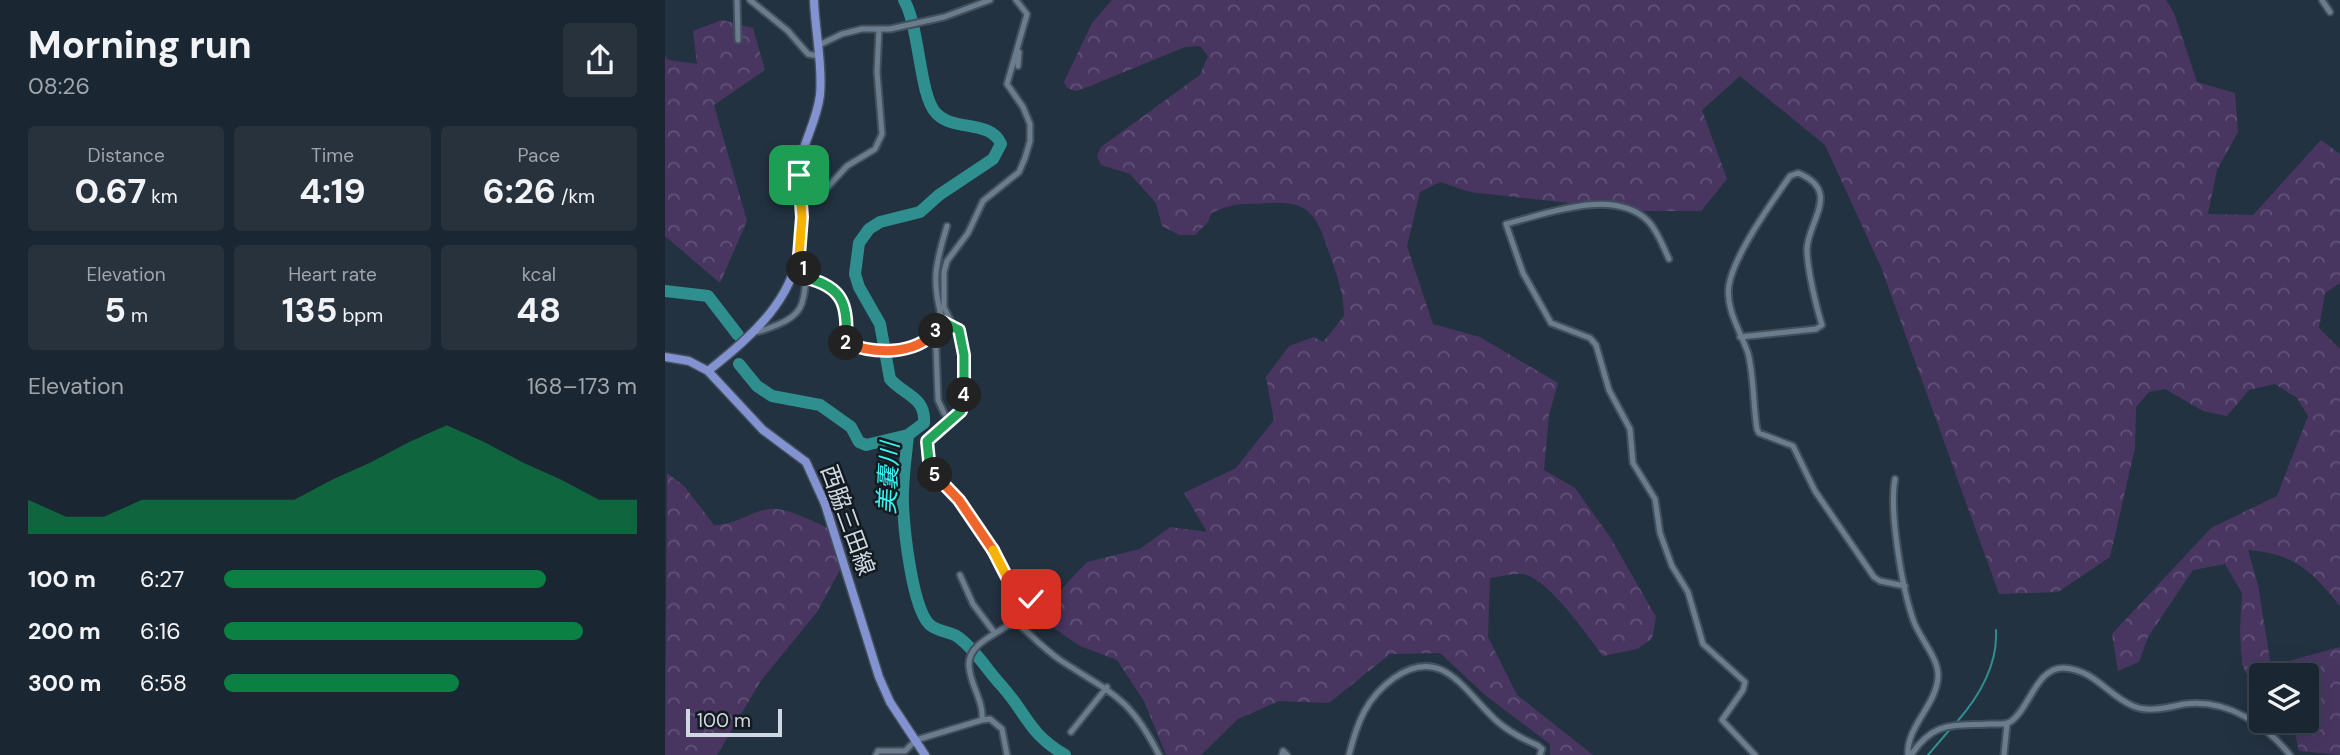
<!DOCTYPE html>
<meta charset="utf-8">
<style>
:root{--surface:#1a2631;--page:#27323d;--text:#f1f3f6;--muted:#9fa5ab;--line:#38434d;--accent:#0b8043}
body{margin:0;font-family:"DM Sans","Noto Sans JP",sans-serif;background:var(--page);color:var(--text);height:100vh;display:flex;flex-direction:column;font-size:26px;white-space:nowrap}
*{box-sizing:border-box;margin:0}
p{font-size:23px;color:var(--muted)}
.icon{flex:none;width:38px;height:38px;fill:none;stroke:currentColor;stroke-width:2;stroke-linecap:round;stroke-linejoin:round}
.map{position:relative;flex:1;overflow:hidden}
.side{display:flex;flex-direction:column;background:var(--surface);width:665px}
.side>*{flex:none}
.buttons{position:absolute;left:1584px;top:663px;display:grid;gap:14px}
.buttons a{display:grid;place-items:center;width:70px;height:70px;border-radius:7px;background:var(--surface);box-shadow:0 7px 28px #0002,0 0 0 2px var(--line);font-size:35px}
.scale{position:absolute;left:21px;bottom:18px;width:96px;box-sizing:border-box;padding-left:7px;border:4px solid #d0d9e3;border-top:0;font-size:19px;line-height:24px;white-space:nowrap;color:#d0d9e3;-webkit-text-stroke:5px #131a20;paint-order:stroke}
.pin{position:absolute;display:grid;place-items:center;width:60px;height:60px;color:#fff;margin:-30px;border-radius:14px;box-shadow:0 4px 10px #0006}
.km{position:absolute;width:35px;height:35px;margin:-18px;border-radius:50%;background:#222;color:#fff;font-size:19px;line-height:35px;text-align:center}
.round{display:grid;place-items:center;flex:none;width:74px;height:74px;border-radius:7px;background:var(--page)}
.overview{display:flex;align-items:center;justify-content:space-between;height:119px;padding:0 28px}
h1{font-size:38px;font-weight:700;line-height:52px}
.stats{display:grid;grid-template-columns:repeat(3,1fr);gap:10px;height:119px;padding:7px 28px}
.stats div{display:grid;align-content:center;border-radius:7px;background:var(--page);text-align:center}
.stats b{font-size:35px;font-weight:700}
.stats small{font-size:19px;font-weight:400}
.stats p{font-size:19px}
.chart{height:196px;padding:14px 28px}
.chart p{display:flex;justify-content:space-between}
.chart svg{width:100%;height:126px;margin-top:7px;fill:var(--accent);opacity:.7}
ul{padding:0 28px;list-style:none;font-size:23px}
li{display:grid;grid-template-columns:112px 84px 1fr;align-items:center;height:52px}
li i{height:18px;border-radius:9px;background:var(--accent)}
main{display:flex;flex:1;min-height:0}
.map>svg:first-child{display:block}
.forest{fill:url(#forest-crowns)}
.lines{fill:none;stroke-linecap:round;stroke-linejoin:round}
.stream{stroke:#2e8f8e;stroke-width:2}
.river{stroke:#2e8f8e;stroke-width:12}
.street-casing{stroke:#424f5c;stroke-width:9}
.primary-casing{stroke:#424f5c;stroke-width:11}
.street{stroke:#6b7c8d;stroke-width:5}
.primary{stroke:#8393d1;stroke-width:8}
.split-1-casing{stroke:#fff;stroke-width:14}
.split-2-casing{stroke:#fff;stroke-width:14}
.split-3-casing{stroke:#fff;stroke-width:14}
.split-4-casing{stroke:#fff;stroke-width:14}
.split-5-casing{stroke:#fff;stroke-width:14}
.split-6-casing{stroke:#fff;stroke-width:14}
.split-7-casing{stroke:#fff;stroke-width:14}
.split-1{stroke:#f5b400;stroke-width:9}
.split-2{stroke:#22a559;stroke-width:9}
.split-3{stroke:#f0652b;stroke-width:9}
.split-4{stroke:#22a559;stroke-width:9}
.split-5{stroke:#22a559;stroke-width:9}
.split-6{stroke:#f0652b;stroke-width:9}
.split-7{stroke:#f5b400;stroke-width:9}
.labels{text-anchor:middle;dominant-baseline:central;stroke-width:5;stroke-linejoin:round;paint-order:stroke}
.street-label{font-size:23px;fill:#d0d9e3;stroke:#131a20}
.water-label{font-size:24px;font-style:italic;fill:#3bf4f2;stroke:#131a20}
</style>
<main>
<section class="side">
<div class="overview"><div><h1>Morning run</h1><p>08:26</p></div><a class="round"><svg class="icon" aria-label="share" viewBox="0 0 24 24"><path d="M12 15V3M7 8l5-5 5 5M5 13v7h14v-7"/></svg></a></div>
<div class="stats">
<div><p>Distance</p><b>0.67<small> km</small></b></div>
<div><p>Time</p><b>4:19</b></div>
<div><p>Pace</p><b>6:26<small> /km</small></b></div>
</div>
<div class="stats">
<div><p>Elevation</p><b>5<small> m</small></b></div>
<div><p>Heart rate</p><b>135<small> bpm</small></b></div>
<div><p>kcal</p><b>48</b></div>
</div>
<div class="chart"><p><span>Elevation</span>168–173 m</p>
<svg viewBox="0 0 160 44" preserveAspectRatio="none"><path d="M0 44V32L10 38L20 38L30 32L40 32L50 32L60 32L70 32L80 25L90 19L100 12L110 6L120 12L130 19L140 25L150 32L160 32V44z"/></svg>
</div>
<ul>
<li><b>100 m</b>6:27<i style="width:78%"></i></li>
<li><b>200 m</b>6:16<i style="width:87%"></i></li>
<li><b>300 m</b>6:58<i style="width:57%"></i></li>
</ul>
</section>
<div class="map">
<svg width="1675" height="755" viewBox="0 0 1675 755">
<defs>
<pattern id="forest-crowns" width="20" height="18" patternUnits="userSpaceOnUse" patternTransform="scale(1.75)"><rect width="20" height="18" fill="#483661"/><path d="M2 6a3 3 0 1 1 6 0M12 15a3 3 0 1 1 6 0" fill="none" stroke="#615278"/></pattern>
</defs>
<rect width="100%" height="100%" fill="#233241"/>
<path class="forest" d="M447,0H1501L1509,13L1532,82L1570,93L1573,132L1552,170L1543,214L1588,215L1656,140L1675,154V283L1660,293L1654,328L1675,349V606C1646,570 1630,554 1583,550L1593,585L1606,666L1675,647V755L1634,751L1628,726L1620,721H1642V676H1596V707L1577,664L1575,631L1577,593L1560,564L1528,570L1483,637L1474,662L1453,671L1447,634L1546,528L1612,496L1643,416L1632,398L1610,384L1584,390L1562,416L1538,411L1500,389L1484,392L1471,407L1470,448L1445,557L1393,592L1334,594L1216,267L1160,145L1075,76L1037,110L1062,179L1036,211H976L805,192L775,182L755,192L742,246L768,324L815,337L893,383L884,415L879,470L910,488L945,537L991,617L987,639L972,649L938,656C922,635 884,579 858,574C848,573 835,577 825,578L823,637L852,695L928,755H885V744L820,695L775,653L725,654L664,703L614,701L573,719L536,755H501L479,701L452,660L415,646L371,616L422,562L475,549L505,527L542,532L519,493L571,468L609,420L601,377L624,346L649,337L658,342L679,316C679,295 673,278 666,258C653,221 649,200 605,203C577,205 574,201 546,213L543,222L530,235H514L497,226L491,203L465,174L436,165L432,156L436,147L535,75L543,56L535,46L520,47L425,86L411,91L402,88L399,82L427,23Z
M57,20L88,28L100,70L49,105L82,221L55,283L0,236V56L4,60L32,64L28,31Z
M2,473L19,486L49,525C72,525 84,512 104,509C121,507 147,521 163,528L175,570L152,612L95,682L52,755H0Z"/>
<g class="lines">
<path class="stream" d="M1291,723C1313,698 1333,665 1331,630
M1263,755L1287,727"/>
<path class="river" d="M239,0C255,28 254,95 271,113C288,132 325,119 336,144L328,159L274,195L255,212L215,222L204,229L194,243L190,274L194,287L215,324L225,379C239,395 261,397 259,423L243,435C241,458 237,481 238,504C239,530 247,606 264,624C272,632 285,631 293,637C310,649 322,670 336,685C363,715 362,732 400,755
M0,291L43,296L73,335
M74,364L92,386L107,396L155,405L186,427L194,442L201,445L243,435"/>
<g class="street-casing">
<path id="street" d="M72,0L73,40
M85,0L123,31L143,54L154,56
M1657,0L1665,12
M152,46L177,34L197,29H225L279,17L325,0
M353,66L354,52
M134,193L160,190L182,166L210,149L217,134L212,72L214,29
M134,256L138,260L141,278C180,287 183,308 181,343C219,358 252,353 278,322L287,324
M1004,259C998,247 993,231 983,221C948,187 881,214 841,224L858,273L886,323L925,338L931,345L944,390L965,429L968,463L990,499L995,533L1007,566L1023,592L1038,644L1080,682L1078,690L1057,720L1090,755
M278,322C266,282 270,265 282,226
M90,332C98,331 104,328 112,325C137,315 139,304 141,278
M1075,337L1151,329L1157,325C1151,306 1142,268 1142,249C1143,221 1177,191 1133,173L1125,176C1106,203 1069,255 1064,285C1060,309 1076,332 1083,353C1089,376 1088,405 1092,429L1094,433L1128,446L1150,491L1209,577L1215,581L1240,586
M279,413L273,400L271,347L287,324
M1230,479C1224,512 1237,589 1249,622C1255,638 1273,658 1273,675C1273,704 1241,726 1243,755
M295,575L308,604L329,632
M350,621C365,634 379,649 395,660C447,694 464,696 494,755
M317,720L325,719L337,729L342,755
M406,732L442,687
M211,755L213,751H240L251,740L317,720C319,701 305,685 304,666C302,643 335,633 349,621C356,616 361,606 366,599L347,587L317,530L294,500L271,478L264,461L262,441L296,411L299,355L294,330L287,324L279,307V272L282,261L303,233L318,201L354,172L360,158L365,141V124L358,107L342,84L362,14L351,0
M617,755L618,751L622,755
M684,755C692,723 701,698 729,678C779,643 801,695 834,723C846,733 858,739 872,745L877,749L875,755
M1246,755C1269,721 1286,726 1324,724C1331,724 1339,725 1345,722C1365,709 1371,667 1399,668C1430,670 1442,695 1468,706C1484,713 1504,707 1520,704C1562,699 1600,724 1625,755
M1339,755L1342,724"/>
</g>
<g class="primary-casing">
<path id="primary" d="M0,357L24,361L43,371L98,430L141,462L160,504L214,677L225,702L260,755
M43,371C88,335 132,298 136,236C138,213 132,190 134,167C138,142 152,121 155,95C158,64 150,32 149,0"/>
</g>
<use href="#street" class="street"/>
<use href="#primary" class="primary"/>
</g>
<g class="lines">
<g class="split-1-casing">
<path id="split-1" d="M134,175L137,217L134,256L139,269"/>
</g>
<g class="split-2-casing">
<path id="split-2" d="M139,269L141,278C180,287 183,307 181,343"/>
</g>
<g class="split-3-casing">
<path id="split-3" d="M181,343C209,354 249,356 271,331"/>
</g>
<g class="split-4-casing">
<path id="split-4" d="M271,331L278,322L294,330L299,355V395"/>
</g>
<g class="split-5-casing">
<path id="split-5" d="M270,475L264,461L262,441L296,411L299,395"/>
</g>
<g class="split-6-casing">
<path id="split-6" d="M270,475L294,500L328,550"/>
</g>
<g class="split-7-casing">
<path id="split-7" d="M328,550L347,587L366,599"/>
</g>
<use href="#split-1" class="split-1"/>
<use href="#split-2" class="split-2"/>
<use href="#split-3" class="split-3"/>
<use href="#split-4" class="split-4"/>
<use href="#split-5" class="split-5"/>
<use href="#split-6" class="split-6"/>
<use href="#split-7" class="split-7"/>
</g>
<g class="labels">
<g class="street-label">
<text transform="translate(183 520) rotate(70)">西脇三田線</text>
</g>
<g class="water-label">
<text transform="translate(223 478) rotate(-87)">美嚢川</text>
</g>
</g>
</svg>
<div class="buttons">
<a><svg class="icon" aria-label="layers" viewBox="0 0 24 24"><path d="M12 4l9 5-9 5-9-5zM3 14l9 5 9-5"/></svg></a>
</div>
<div class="scale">100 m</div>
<div class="pin" style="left:134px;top:175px;background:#1e9e55"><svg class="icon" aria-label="arrive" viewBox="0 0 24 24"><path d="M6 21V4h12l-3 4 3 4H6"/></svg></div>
<div class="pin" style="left:366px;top:599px;background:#d93025"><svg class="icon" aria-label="check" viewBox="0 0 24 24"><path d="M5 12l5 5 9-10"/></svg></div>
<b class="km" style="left:139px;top:269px">1</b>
<b class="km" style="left:181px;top:343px">2</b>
<b class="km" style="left:271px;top:331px">3</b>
<b class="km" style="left:299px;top:395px">4</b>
<b class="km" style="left:270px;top:475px">5</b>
</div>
</main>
